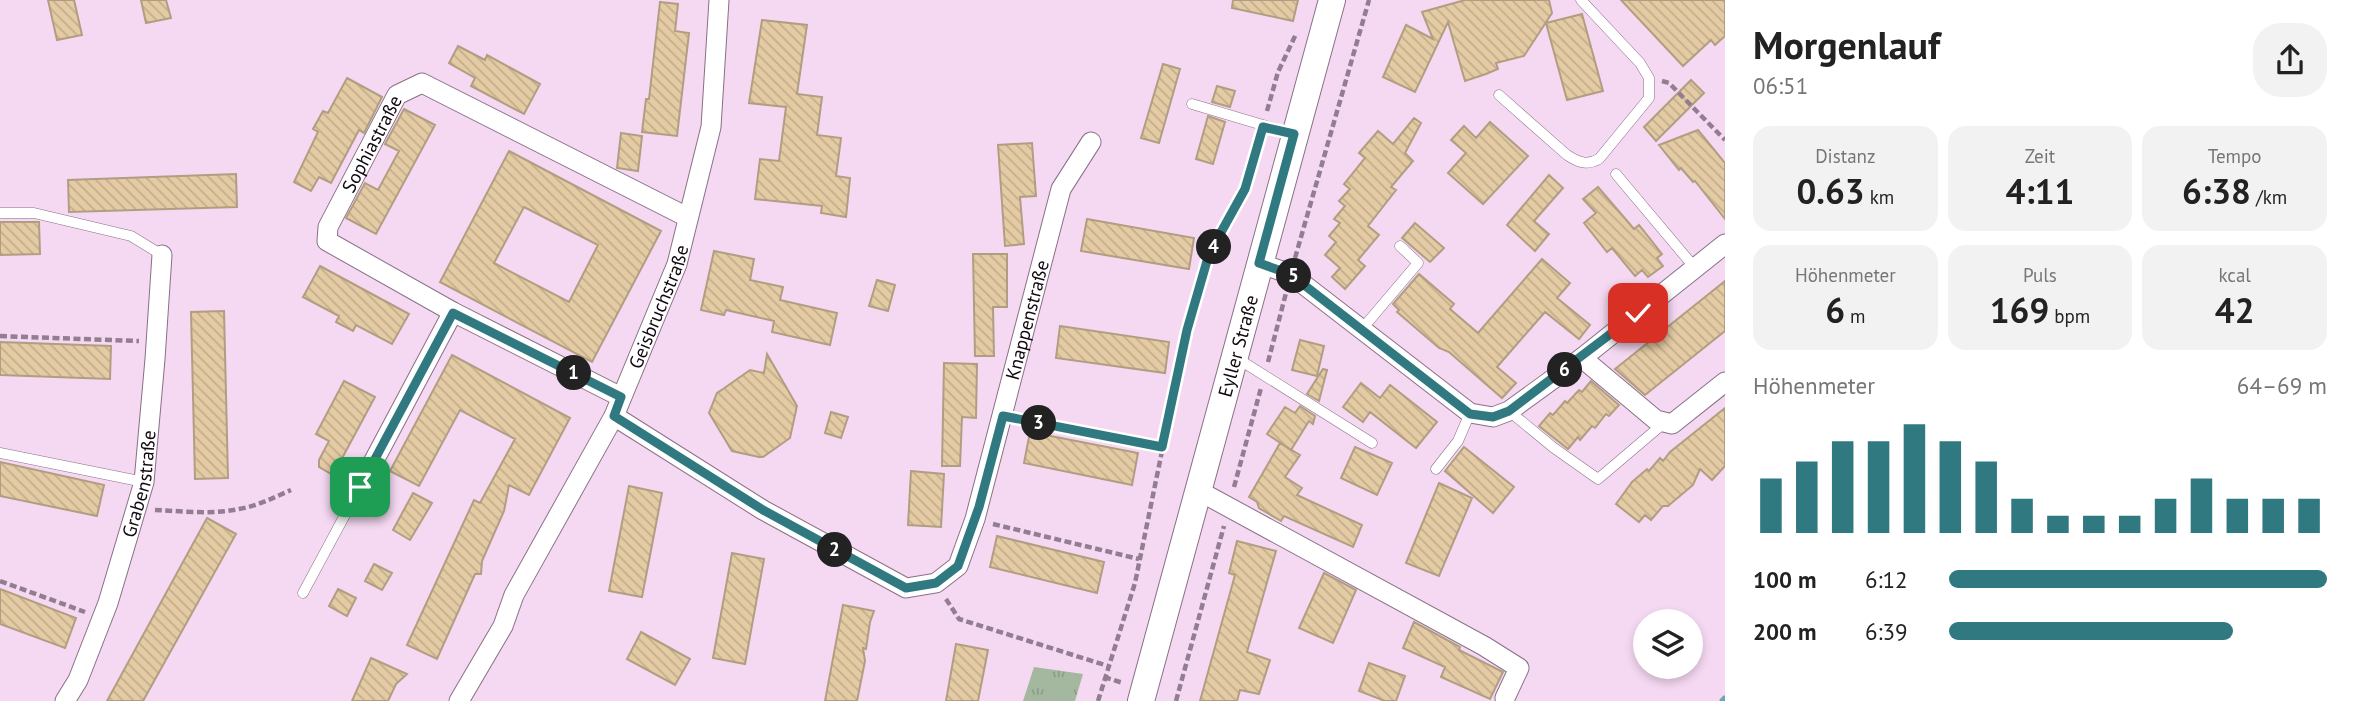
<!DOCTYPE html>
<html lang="de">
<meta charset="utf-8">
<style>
:root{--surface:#fff;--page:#f2f2f2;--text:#222;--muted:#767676;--accent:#317981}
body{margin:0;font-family:"PT Sans",sans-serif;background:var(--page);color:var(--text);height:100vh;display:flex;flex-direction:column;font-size:26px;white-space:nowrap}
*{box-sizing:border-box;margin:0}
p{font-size:23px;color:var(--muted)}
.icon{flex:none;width:38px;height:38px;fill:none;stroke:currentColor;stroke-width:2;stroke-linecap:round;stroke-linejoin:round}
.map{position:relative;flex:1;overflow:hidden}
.details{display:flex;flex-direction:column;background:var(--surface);width:630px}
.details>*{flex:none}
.fabs{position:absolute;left:1633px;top:609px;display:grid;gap:14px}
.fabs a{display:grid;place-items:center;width:70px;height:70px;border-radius:50%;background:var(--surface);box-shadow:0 4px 10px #0003;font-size:35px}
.pin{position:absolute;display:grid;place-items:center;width:60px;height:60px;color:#fff;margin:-30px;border-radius:14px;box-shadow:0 4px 10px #0006}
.km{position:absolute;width:35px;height:35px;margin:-18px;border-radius:50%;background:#222;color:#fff;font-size:19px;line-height:35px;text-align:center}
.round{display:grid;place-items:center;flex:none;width:74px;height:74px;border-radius:28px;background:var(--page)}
.overview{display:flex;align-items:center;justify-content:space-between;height:119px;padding:0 28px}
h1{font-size:38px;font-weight:700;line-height:52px}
.figures{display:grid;grid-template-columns:repeat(3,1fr);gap:10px;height:119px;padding:7px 28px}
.figures div{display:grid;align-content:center;border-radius:18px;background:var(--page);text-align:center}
.figures b{font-size:35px;font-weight:700}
.figures small{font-size:19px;font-weight:400}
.figures p{font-size:19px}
.chart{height:196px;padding:14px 28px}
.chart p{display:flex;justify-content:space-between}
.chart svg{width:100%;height:126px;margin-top:7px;stroke:var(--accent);stroke-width:6}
ul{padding:0 28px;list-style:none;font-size:23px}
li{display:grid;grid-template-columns:112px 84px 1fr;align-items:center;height:52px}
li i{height:18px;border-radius:9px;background:var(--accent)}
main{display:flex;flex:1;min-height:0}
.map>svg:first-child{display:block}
.grass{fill:url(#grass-tufts)}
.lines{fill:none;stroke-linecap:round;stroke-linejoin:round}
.stream{stroke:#70a4b1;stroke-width:7}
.building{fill:url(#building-back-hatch);stroke:#b19e82;stroke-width:2;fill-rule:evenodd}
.service-casing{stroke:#897086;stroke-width:11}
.minor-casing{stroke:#897086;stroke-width:21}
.secondary-casing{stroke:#897086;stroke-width:28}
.path{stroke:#927e90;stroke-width:4.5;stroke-dasharray:7 3.5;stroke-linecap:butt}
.service{stroke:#fff;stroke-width:10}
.minor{stroke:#fff;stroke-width:19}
.secondary{stroke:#fff;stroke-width:26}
.route-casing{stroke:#fff;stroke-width:14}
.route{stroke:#317981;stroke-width:9}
.labels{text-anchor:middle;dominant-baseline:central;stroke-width:5;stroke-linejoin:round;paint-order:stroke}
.street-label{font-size:19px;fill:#110810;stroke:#fff}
</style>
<main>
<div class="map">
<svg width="1725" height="701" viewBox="0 0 1725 701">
<defs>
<pattern id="grass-tufts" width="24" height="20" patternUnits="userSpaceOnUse" patternTransform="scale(1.75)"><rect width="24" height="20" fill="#a4b8a0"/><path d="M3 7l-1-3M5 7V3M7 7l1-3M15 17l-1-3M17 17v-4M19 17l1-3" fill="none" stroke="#8c9d89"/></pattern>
<pattern id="building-back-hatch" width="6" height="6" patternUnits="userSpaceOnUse" patternTransform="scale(1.75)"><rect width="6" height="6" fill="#e4cba4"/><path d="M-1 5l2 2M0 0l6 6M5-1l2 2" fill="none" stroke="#c3ad8c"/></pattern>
</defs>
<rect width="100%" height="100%" fill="#f5d9f2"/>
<path class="grass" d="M1034,667L1083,674L1075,701H1023Z"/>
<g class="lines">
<path class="stream" d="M1723,701L1725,699"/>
</g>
<path class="building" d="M48,0H74L82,35L57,40Z
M141,0H166L171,18L146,23Z
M1233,0H1298L1293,21L1232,8Z
M1465,0H1549L1552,13L1524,56L1496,63L1498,69L1486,74L1465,81L1448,22L1415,92L1383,77L1406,25L1433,39L1422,12Z
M1621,0H1725V36L1715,45L1711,40L1683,66Z
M660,2L678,4L675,31L689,33L677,136L642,132L646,99H649Z
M1582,14L1603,91L1567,100L1546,23Z
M762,20L807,25L797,94L822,97L817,135L841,138L836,176L850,178L846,217L821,213L822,206L755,199L760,159L779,161L786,107L749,103Z
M458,46L485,60L487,55L540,84L524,114L471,86L475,78L449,63Z
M1163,64L1180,69L1159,143L1141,138Z
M347,78L382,97L364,133L359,130L331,183L319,177L311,191L294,182L318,132L313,129L323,111L328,113Z
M1691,80L1704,93L1656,141L1644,127Z
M1217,86L1235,91L1230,107L1212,102Z
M404,109L435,125L376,234L346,218L365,183L378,190L399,151L385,144Z
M1208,116L1225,122L1213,164L1196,159Z
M1414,118L1421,123L1405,153L1413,161L1391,187L1396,190L1368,226L1379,235L1358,260L1365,266L1345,289L1332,277L1340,268L1325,255L1336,242L1329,236L1340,223L1334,219L1345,206L1339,201L1350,189L1344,184L1365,158L1359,153L1378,131L1393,144Z
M1490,122L1528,156L1483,204L1448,173L1466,153L1451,140L1464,126L1476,138Z
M1698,130L1725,163V219L1695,181L1693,182L1681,168L1679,170L1659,145Z
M621,133L642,136L638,171L617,168Z
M1032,143L1036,196L1020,197L1024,244L1005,246L998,145Z
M509,151L661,231L592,362L440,282ZM524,207L598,245L569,302L494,263Z
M236,174L237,207L69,212L68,180Z
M1549,175L1563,188L1534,221L1549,234L1535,251L1507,225Z
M1598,187L1634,229L1639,225L1662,254L1657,258L1663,266L1648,277L1642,270L1635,276L1612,248L1607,252L1584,223L1596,213L1583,199Z
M1087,219L1194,238L1189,269L1081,251Z
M0,222H39L40,254L0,255Z
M1415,223L1444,248L1430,262L1402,238Z
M714,251L754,259L750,280L783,287L780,300L837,313L830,345L772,332L774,321L726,310L724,315L701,310Z
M973,254H1007V307H993L994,356H975Z
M1542,259L1570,283L1557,298L1590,325L1579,339L1545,312L1497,367L1516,383L1502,398L1449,352L1439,348L1397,312L1399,310L1393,304L1419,274L1454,304L1450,309L1478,333Z
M320,266L409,314L392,344L356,325L353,331L336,322L339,316L303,297Z
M877,280L895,285L888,311L869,306Z
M1725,281V331L1645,395L1615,369Z
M224,311L228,478L195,479L191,312Z
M1060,326L1169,342L1165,373L1056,358Z
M1300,340L1324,346L1317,376L1292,370Z
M0,342L111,346L110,379L0,375Z
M767,354L797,406L790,438L763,457H759L732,451L709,413L717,393L723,389L750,370L764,373Z
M452,355L570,418L529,495L509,485L504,511L482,561L481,574H475L437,659L407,645L474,500L480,503L515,439L460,410L419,486L390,471Z
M944,363L977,364L976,418L962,417L960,466H942Z
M1323,369L1327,370L1319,401L1307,394Z
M344,381L375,397L333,475L319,467V460L329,441L316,434Z
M1591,381L1619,405L1609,416L1606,414L1595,428L1592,426L1580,440L1578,437L1568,449L1539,426L1550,413L1553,415L1565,401L1567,403L1579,390L1582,392Z
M1361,383L1380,398L1390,385L1437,422L1416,448L1370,412L1363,422L1343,407Z
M1300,406L1315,416L1313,424L1309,421L1291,450L1267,434L1285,407L1295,413Z
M1725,408V466L1712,480L1700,469L1693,485L1668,506H1663L1651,520L1645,515L1639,522L1616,504L1632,482L1647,469L1649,471L1660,458L1663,461L1670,452Z
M831,412L848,417L841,438L825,433Z
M1030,432L1138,453L1132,485L1024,463Z
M1280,443L1300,455L1285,477L1302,488L1297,495L1362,525L1353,547L1284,516L1281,521L1259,508L1257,502L1249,497Z
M1355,447L1392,463L1377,495L1341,478Z
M1464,447L1514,487L1493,513L1445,471Z
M0,462L104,485L97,516L0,496Z
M911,471L944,474L941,527L908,525Z
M1439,483L1472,498L1439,576L1406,563Z
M629,486L662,493L642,597L609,591Z
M413,493L432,503L410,540L393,530Z
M207,518L236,534L143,701H107Z
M997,536L1104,562L1097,593L990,567Z
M1237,541L1276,551L1247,652L1270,660L1259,694L1240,690L1237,701H1200L1235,575L1229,573Z
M732,553L764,559L745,664L713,658Z
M374,564L392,573L382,590L365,581Z
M1324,573L1356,590L1333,643L1299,628Z
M0,589L76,618L65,648L0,624Z
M338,589L356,598L347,616L329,606Z
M843,605L874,611L870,622L866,649L863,648L865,661L857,701H825Z
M1414,622L1460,647L1459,650L1503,672L1490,699L1441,677L1445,667L1403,648Z
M641,632L690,659L675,685L627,659Z
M956,644L988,650L978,701H946Z
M371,658L407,674L396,684L388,701H352Z
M1369,663L1405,676L1396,701H1385L1359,691Z"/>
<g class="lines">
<g class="service-casing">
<path id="service" d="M1499,95L1567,155C1578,162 1586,166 1599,159L1649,98V78L1640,63L1581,0
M1192,104L1293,134
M1616,174L1695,268
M0,213H34L131,236L162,255
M1362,329L1418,263L1400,246
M1235,357L1372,443
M1509,411L1554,448L1598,479L1664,423
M0,453L144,482
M1436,469L1458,441L1470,413
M303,593L360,487"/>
</g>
<g class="minor-casing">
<g id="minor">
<path d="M1259,263L1290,274L1470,413L1493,417L1509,411L1582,358L1725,244"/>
<path d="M1582,358L1656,420L1672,424L1725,382"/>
<path id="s1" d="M621,397L453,312L327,241L328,227L397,95L422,83L687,217"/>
<path id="s2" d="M614,416L763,510L906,588L936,583L958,566L975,519L1061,189L1091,142"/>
<path d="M360,487L453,312"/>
<path d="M1199,491L1484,646L1519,668L1505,698"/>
<path id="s3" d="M65,701L78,680L108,603L144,482L155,359L162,255"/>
<path id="s4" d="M459,701L503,626L514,595L614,416L677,264L711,127L719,0"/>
</g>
</g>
<g class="secondary-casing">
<g id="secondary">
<path id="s5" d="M1141,701L1332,0"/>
</g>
</g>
<path class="path" d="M1662,81L1669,83L1725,140
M1267,111L1278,72L1296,34
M1295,258L1369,0
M0,336L139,341
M1268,362L1286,293
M1021,419L1162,447
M1234,487L1261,388
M155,510C182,511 212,515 239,509C257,506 273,498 291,490
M993,524L1139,559
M0,581L85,612
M946,599L959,619L1108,666
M1104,677L1123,683
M1098,701L1135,583L1187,329L1209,254L1245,189L1259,140
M1176,701L1224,526"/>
<use href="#service" class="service"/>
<use href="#minor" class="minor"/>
<use href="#secondary" class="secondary"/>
</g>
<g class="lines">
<g class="route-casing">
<path id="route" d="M360,487L453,313L621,397L614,416L763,510L906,588L936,583L958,566L979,507L1003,416L1162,447L1187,330L1209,254L1245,189L1263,127L1294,134L1259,263L1290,274L1470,414L1493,417L1509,411L1638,313"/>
</g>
<use href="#route" class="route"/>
</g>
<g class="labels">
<g class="street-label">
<text stroke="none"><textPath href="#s1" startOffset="441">Sophiastraße</textPath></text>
<text stroke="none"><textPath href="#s4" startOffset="443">Geisbruchstraße</textPath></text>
<text stroke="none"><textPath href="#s2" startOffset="653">Knappenstraße</textPath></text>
<text stroke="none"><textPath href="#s5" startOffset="368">Eyller Straße</textPath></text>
<text stroke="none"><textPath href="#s3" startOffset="231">Grabenstraße</textPath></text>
</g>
</g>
</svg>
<div class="fabs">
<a><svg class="icon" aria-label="layers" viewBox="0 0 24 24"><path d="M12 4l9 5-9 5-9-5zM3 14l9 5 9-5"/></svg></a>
</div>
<div class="pin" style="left:360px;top:487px;background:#1e9e55"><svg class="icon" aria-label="arrive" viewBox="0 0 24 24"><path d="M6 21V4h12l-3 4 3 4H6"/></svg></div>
<div class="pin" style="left:1638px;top:313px;background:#d93025"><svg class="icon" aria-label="check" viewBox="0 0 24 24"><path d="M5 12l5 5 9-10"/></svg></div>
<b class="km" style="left:574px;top:373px">1</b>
<b class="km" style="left:835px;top:550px">2</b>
<b class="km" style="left:1039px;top:423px">3</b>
<b class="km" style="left:1214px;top:247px">4</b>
<b class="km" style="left:1294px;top:276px">5</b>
<b class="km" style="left:1565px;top:370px">6</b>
</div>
<section class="details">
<div class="overview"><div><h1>Morgenlauf</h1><p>06:51</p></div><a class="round"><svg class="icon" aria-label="share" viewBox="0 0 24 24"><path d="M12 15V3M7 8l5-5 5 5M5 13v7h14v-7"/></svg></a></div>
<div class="figures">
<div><p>Distanz</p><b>0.63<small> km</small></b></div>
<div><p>Zeit</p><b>4:11</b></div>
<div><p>Tempo</p><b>6:38<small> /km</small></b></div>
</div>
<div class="figures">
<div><p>Höhenmeter</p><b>6<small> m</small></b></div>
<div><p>Puls</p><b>169<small> bpm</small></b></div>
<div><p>kcal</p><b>42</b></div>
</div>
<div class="chart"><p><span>Höhenmeter</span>64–69 m</p>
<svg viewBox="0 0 160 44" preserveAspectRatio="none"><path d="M5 44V25M15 44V19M25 44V12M35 44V12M45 44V6M55 44V12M65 44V19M75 44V32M85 44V38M95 44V38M105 44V38M115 44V32M125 44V25M135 44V32M145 44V32M155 44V32"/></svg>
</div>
<ul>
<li><b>100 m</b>6:12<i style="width:100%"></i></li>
<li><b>200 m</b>6:39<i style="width:75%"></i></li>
</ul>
</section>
</main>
